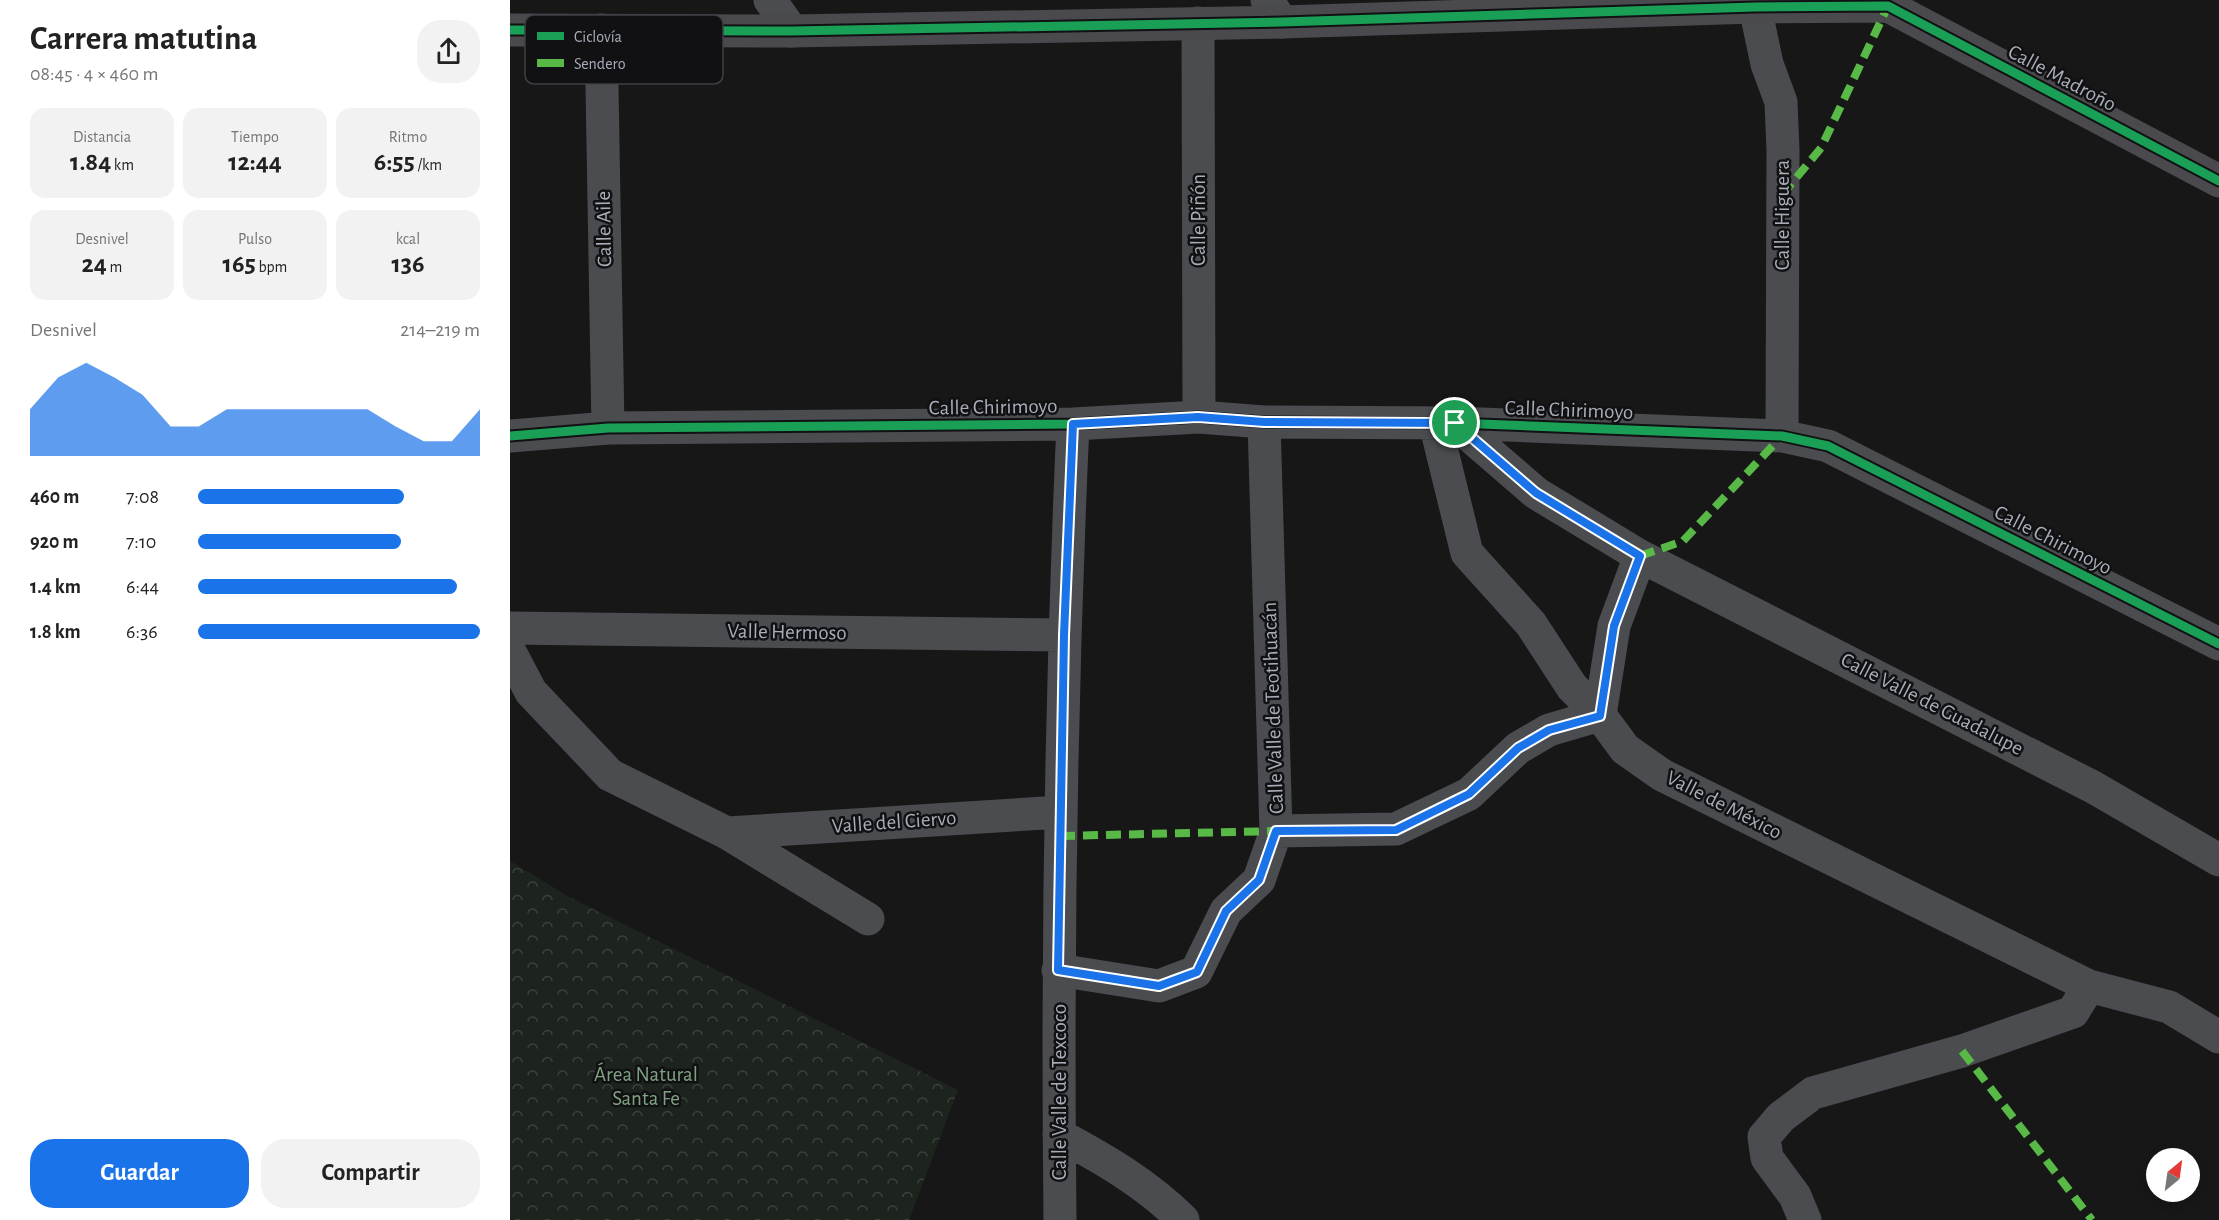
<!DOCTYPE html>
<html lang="es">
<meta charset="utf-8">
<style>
:root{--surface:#fff;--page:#f2f2f2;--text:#222;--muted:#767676;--accent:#1a73e8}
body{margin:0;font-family:"Alegreya Sans",sans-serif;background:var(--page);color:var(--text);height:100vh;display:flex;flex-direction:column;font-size:22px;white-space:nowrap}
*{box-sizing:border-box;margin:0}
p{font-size:20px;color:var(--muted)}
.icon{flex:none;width:33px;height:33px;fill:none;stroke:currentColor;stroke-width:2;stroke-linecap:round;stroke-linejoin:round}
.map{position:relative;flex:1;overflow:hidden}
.panel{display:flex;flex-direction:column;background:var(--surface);width:510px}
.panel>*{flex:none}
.needle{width:39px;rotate:29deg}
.tools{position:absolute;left:1636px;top:1148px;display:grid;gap:12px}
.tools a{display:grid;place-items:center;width:54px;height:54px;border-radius:50%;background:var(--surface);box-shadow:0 3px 9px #0003;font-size:30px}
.pin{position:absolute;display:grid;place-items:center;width:51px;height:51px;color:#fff;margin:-26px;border:3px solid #fff;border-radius:50%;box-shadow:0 2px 6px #0007}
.round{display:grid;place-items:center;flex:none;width:63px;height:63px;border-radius:24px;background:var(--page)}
.headline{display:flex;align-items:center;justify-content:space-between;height:102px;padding:0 30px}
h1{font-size:33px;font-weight:700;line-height:45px}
.metrics{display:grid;grid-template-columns:repeat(3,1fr);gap:9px;height:102px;padding:6px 30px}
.metrics div{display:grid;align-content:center;border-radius:15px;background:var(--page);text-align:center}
.metrics b{font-size:26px;font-weight:700}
.metrics small{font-size:16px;font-weight:400}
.metrics p{font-size:16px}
.chart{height:168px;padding:12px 30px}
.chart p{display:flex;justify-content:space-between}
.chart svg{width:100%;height:108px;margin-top:6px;fill:var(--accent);opacity:.7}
.primary-button{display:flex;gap:12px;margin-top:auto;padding:12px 30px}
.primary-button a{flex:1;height:69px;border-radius:24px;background:var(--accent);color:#fff;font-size:24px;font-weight:700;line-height:69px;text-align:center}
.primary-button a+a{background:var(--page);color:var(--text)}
ul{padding:0 30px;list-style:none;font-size:20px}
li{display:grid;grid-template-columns:96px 72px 1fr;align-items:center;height:45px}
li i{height:15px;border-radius:8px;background:var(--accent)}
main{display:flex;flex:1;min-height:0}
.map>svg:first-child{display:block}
.park{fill:url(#park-crowns)}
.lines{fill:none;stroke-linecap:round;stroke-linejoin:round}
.street{stroke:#4b4c50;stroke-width:33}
.secondary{stroke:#4a4a4e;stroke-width:33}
.quiet{stroke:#58b947;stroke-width:8;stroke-dasharray:15 8;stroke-linecap:butt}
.cycleway-casing{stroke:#111113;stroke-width:13}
.cycleway{stroke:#1a9f57;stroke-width:9}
.route-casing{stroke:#fff;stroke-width:12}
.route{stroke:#1a73e8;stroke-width:8}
.labels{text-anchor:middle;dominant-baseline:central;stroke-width:5;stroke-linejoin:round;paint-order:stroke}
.street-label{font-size:21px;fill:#a8adb8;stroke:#111113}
.park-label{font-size:21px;fill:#7fa381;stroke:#111113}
.key{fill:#111113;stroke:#3e4045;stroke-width:1.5}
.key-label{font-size:16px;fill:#a8adb8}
</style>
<main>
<section class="panel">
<div class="headline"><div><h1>Carrera matutina</h1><p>08:45 · 4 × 460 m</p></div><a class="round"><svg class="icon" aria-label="share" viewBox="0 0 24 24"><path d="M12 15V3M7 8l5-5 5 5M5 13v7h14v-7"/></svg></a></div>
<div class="metrics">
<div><p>Distancia</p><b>1.84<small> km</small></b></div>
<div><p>Tiempo</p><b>12:44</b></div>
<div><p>Ritmo</p><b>6:55<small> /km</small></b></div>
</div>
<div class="metrics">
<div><p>Desnivel</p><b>24<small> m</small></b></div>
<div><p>Pulso</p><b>165<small> bpm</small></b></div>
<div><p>kcal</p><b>136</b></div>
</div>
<div class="chart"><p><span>Desnivel</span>214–219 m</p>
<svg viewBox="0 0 160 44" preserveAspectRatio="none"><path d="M0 44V25L10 12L20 6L30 12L40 19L50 32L60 32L70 25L80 25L90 25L100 25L110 25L120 25L130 32L140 38L150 38L160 25V44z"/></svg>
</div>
<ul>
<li><b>460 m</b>7:08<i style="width:73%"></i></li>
<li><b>920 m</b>7:10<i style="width:72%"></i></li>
<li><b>1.4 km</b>6:44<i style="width:92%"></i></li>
<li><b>1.8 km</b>6:36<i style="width:100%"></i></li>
</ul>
<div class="primary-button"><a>Guardar</a><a>Compartir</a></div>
</section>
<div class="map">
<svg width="1709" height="1220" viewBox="0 0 1709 1220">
<defs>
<pattern id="park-crowns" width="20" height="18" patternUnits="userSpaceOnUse" patternTransform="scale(1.5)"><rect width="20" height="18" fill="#1d241e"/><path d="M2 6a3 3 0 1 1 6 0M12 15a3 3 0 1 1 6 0" fill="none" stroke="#3b413d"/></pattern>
</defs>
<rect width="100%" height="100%" fill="#171717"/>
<path class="park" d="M0,861L61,898L448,1090L399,1220H0Z"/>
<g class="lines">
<path class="street" d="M260,0L282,31
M757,0L772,22
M1240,0L1245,7L1257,64L1271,102L1273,150L1272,436
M688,23L689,417
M91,30L98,428
M925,423L957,553L1021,624L1062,687L1090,715L1115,749L1152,775L1579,986L1659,1007L1709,1037
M945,423L1026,493L1130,556L1104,626L1090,715
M0,436L98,428L563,424L689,417L754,422L945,423L1272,436L1318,446L1709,644
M1130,556L1583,787L1709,860
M0,628L554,635
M0,652L21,692L100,775L217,833L358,919
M766,831L886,829L959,794L1008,748L1039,730L1090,715
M217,833L551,812
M548,970L649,986L686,972L716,911L749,880L766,831L754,422
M549,1135C594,1159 637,1184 673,1220
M550,1220C547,954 551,689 563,424
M1295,1220L1285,1196L1257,1158L1254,1137L1271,1117L1303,1093L1452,1051L1563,1012L1579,986"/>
<path class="secondary" d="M0,30L282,31L772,22L1245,7L1378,6L1709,181"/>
<path class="quiet" d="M1272,195L1311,148L1378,6
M1130,556L1173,541L1272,436
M550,836L766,831
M1452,1051L1582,1220"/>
<g class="cycleway-casing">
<path id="cycleway" d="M0,30L282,31L772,22L1245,7L1378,6L1709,181
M0,436L98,428L563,424L689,417L754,422L945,423L1272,436L1318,446L1709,644"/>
</g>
<use href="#cycleway" class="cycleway"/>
</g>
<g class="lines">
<g class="route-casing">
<path id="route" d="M688,417L754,422L945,423L1026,493L1130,556L1104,626L1090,716L1039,730L1008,748L959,794L886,830L766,831L749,880L716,911L687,972L649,986L548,970L554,635L563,424Z"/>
</g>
<use href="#route" class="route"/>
</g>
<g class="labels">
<g class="street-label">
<text transform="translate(1552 78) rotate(28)">Calle Madroño</text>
<text transform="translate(1272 215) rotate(-90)">Calle Higuera</text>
<text transform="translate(688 220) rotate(-90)">Calle Piñón</text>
<text transform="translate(94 229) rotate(-91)">Calle Aile</text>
<text transform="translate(483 407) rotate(-1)">Calle Chirimoyo</text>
<text transform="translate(1059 410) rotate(2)">Calle Chirimoyo</text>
<text transform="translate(1543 540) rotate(27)">Calle Chirimoyo</text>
<text transform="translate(277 632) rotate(1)">Valle Hermoso</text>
<text transform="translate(1422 704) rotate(27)">Calle Valle de Guadalupe</text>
<text transform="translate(763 708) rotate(-92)">Calle Valle de Teotihuacán</text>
<text transform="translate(1214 805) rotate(27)">Valle de México</text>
<text transform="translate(384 822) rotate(-4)">Valle del Ciervo</text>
<text transform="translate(549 1092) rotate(-90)">Calle Valle de Texcoco</text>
</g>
<g class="park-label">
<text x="136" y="1074">Área Natural<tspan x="136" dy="24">Santa Fe</tspan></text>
</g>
</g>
<rect x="15" y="15" width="198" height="69" rx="9" class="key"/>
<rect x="27" y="32" width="27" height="8" fill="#1a9f57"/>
<rect x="27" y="59" width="27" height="8" fill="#58b947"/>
<g class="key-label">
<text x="64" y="42">Ciclovía</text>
<text x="64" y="69">Sendero</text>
</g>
</svg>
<div class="tools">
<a><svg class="needle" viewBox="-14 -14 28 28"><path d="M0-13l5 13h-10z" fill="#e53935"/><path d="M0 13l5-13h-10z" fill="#767676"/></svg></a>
</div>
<div class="pin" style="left:945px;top:423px;background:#1e9e55"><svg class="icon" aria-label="arrive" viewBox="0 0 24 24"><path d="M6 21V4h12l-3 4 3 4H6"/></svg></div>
</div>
</main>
